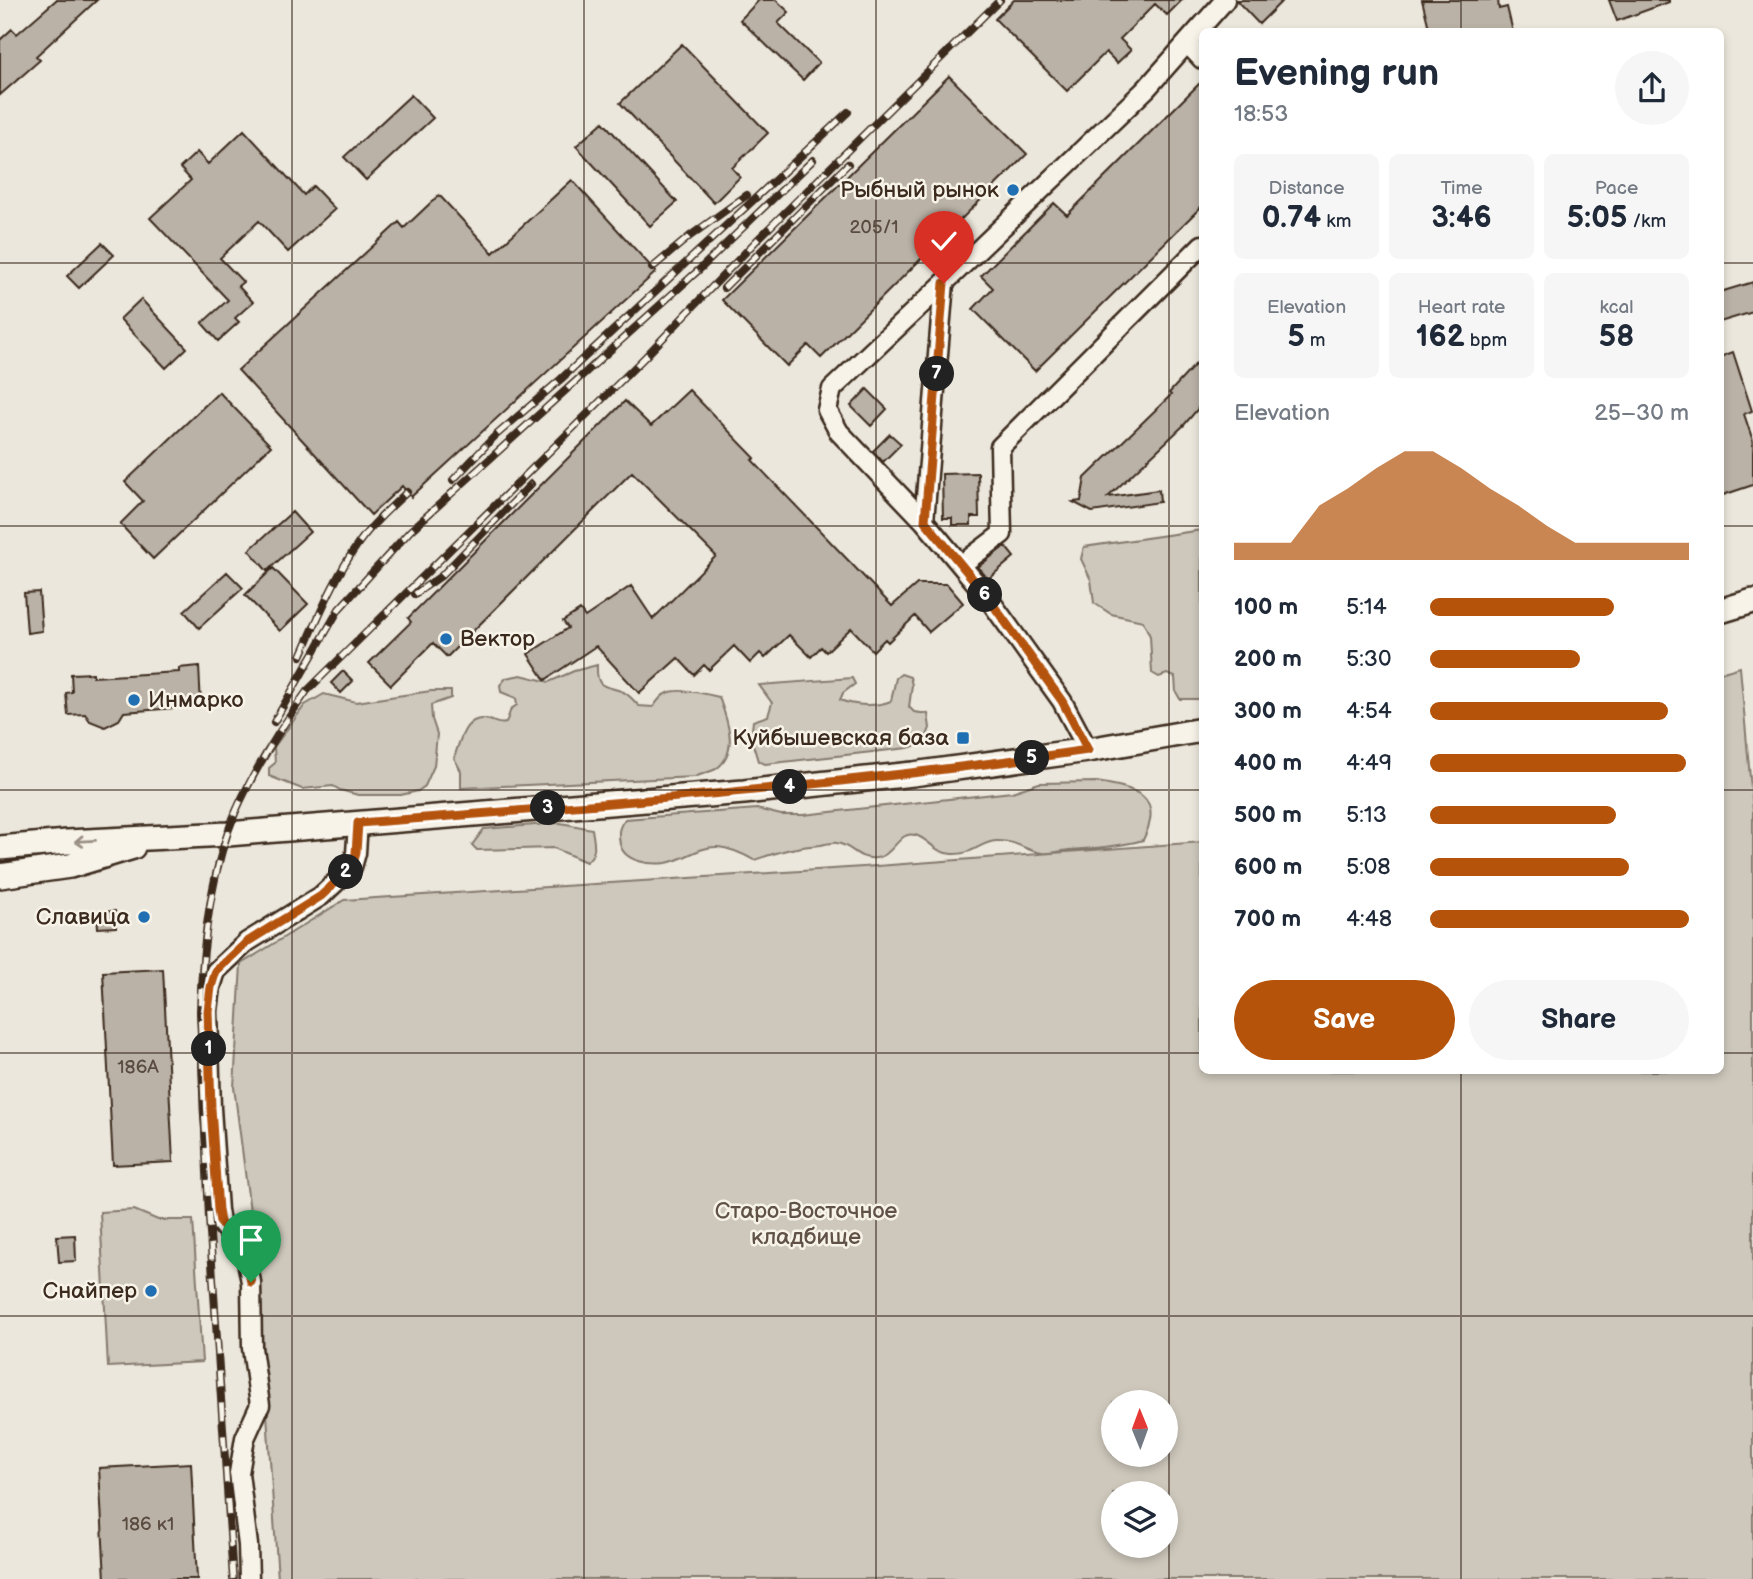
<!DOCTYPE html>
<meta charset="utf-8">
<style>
:root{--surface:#fff;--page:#f6f6f7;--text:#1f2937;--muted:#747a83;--accent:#b45309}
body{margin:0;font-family:"Balsamiq Sans",sans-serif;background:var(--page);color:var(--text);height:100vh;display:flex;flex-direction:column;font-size:26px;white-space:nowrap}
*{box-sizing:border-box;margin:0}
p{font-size:23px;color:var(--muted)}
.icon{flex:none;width:38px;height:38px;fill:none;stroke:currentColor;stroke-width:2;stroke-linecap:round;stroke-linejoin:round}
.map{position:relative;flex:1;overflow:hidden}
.sheet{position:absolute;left:1199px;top:28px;width:525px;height:1046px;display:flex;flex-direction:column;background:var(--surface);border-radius:10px;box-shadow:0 4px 10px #0003}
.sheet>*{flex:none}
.needle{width:46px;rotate:359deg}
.fabs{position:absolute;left:1101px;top:1390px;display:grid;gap:14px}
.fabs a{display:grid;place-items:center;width:77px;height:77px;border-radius:50%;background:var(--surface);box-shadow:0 4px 10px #0003;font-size:35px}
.pin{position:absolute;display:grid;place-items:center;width:60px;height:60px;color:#fff;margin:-72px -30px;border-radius:50% 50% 50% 0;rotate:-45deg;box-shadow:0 0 7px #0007}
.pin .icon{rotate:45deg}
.km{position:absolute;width:35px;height:35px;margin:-18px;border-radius:50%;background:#222;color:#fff;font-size:19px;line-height:35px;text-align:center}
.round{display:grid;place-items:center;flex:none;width:74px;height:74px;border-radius:37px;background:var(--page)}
.headline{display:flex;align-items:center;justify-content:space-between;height:119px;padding:0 35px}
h1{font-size:38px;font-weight:600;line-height:52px}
.stats{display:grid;grid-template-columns:repeat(3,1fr);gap:10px;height:119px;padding:7px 35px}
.stats div{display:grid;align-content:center;border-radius:10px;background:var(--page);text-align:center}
.stats b{font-size:30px;font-weight:600}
.stats small{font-size:19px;font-weight:400}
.stats p{font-size:19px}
.chart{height:196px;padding:14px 35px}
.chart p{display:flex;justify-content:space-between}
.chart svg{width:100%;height:126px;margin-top:7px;fill:var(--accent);opacity:.7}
.action{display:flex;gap:14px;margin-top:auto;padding:14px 35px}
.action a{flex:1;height:80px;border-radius:42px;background:var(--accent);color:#fff;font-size:28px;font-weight:600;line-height:80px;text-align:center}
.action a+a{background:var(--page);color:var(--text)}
ul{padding:0 35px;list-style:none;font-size:23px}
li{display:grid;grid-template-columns:112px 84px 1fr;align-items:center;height:52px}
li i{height:18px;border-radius:9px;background:var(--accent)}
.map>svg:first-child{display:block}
.green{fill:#cec8bc;stroke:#84796d;stroke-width:2;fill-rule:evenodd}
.building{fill:#bab2a7;stroke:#3b2a1e;stroke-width:2}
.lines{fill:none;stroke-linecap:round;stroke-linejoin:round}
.minor-casing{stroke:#3b2a1e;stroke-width:23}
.major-casing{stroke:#3b2a1e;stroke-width:28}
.minor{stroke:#f7f3e8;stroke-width:18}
.major{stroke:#f7f3e8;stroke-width:23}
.rail-casing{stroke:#3b2a1e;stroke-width:8}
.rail{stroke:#f7f3e8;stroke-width:5;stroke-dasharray:16;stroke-linecap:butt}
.oneway{stroke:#998e83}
.route-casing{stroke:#fff;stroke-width:14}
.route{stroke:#b45309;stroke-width:9}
.grid{fill:none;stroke:#3b2a1e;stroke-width:2;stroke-opacity:0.55}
.poi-dot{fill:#1f6fb2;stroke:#f7f3e8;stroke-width:2.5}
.labels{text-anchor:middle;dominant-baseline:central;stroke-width:5;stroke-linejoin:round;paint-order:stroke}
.number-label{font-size:19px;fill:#5b4c40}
.poi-label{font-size:23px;fill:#3b2a1e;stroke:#f7f3e8;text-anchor:end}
.park-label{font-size:23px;fill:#605246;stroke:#f7f3e8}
</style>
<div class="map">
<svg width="1753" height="1579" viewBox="0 0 1753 1579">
<rect width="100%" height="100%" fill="#ece7dc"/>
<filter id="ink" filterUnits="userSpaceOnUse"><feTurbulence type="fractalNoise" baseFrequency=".0143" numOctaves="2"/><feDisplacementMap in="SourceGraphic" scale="14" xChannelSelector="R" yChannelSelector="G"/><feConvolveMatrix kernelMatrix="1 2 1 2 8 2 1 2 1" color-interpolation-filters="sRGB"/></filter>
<g filter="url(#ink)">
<path class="green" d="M1202,530V699H1180L1176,692L1175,677L1167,674L1159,677L1152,673L1150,636L1143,621L1111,614L1094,603L1091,580L1081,559L1084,547Z
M597,665C596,689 604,685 621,691C628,693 634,701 639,706L653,707C656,703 661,696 665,694C676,687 707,694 719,697C727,719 740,752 716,769C710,772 701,774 695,777L461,788V771L454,758C460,741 465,713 489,720C497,722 498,725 506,723L511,709L517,705L516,698L501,692L500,685L506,678L521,675L549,682L574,671Z
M1740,667L1753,811V1579H278L257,1265L234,1087L241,964L344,900L863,867L1202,842V1071H1720V673ZM1113,1402H1166V1454H1113ZM1113,1493H1166V1545H1113Z
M901,674L910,677L912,685L909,707L914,712L928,714L930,728L924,743L908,748L765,764L758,761L751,738L753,721L768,716L772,703L759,685L852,678L855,684L843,693L840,700C855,706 876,707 891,701L896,678Z
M431,691H451V698L431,705L432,719L437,734L434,766L425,786L418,791L401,795H358L340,790L333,786L302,789L269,776V768L275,763L274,747L305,705L324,694L356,702Z
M1097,782C1134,788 1166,795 1143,840C1118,847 1094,848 1069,850C1061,851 1051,854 1042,853C1025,851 1017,840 996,841C980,842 973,855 952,854C934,853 928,838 915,835C899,830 894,856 876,858C857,860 853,846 837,843C833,842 826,844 821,845C796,846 779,852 754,860C743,854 731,848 718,847C699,846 684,860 666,863C650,865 624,862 620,844C618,833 618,828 625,819L757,809L781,815H803L1012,792L1039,783Z
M561,823L592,829C594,843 598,853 586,862L554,848L477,850L472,845L484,829Z
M134,1210L158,1220H193L202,1362L108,1367L100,1212Z"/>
<path class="building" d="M56,0H97L36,56L40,60L0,95V40L12,29L17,34Z
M759,0H776L789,12L778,23L819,63L803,80L740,20Z
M1014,0H1182L1167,15L1155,4L1120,39L1131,50L1117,63L1106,52L1067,91L995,19Z
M1236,0H1283L1259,24Z
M1422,0H1498L1499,9L1507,7L1513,32H1430Z
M1609,0H1669V2L1617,21Z
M682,44L768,133L732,168L740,177L714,203L620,103Z
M949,76L1027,154L821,358L808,345L787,366L722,300Z
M1202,81V206L1035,371L973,309L993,288L981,276L1054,203L1067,215Z
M411,95L433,118L366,180L344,157Z
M603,122L677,202L650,226L576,146Z
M244,130L304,195L313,186L335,209L288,252L259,221L220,258L243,282L238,286L253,302L235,318L239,322L218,341L202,323L228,300L150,218L191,180L180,168L197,152L208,164Z
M572,180L656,272L411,497L402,486L371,515L238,370L399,222L404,228L439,195L493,253Z
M102,243L114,255L79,288L67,276Z
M1753,282V312L1720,322V292Z
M141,299L187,348L166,368L120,319Z
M1733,352L1752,411L1744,414L1753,441V485L1720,496V357Z
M1202,357V404L1184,425L1108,497L1159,490L1160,502L1092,512L1073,502L1081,501L1085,478L1171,395L1169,393Z
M867,389L887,409L871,426L851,406Z
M689,390L755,458L752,460L892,606L917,584H947L963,603L929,632L915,616L888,642L885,639L873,651L851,628L826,652L821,647L811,657L789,635L765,658L760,653L750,663L734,646L709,670L704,665L694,675L678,658L639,693L596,646L545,680L528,654L568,628L563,621L580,610L585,617L631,586L653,619L716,556L632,472L447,657L433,643L391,685L369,663L411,622L408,618L625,401L651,426Z
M219,392L271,446L153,559L120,524L143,501L125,482Z
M890,434L901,444L883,462L873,451Z
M978,473L979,517H971V525H952V518H943L942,474Z
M292,512L310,532L267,571L249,550Z
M1005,546L1014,557L988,579L978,567Z
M273,568L308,604L280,631L245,595Z
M227,572L243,588L199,628L184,611Z
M39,592L42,631L27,633L24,593Z
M199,666L201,706L124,712L119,720L105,727L90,721L85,714L68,715L66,693L72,692L71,674L93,673V677L179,672V668Z
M343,671L353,681L341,693L331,683Z
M115,911L116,927L98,928L97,912Z
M163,969L173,1162L113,1165L103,972Z
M75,1235L76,1261L59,1262L57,1236Z
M191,1463L197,1579H105L99,1468Z"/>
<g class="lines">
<g class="minor-casing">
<path id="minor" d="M1187,43L1202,59
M924,521L839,432L827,410L832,389L944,283
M961,565L1002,534L1000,447L1202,245
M1088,750L1062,701L986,595L924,521L944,283L1146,89L1225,0
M249,1579L248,1545L239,1473L245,1438L260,1405L252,1348L251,1282L246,1256L220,1222L218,1210L211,1108L208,1011L211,987L216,971L247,942L321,896L352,867L356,853L358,823"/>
</g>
<g class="major-casing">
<path id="major" d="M1720,611L1753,601
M0,848L67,842L228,834L744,792L913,774L1088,750L1202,730
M0,876L70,866L133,847"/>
</g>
<use href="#minor" class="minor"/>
<use href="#major" class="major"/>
<g class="rail-casing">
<path id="rail" d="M652,268L690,236L747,195
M724,288L848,164
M453,480L494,437L561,379L848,112
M415,594L441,576L531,484
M301,656C318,618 334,578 358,544C372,524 390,508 407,492
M274,722L339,609L410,531L701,268L813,160
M233,1579L209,1218L200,1012C202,948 211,870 236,811C255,768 280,729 307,691L645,357L759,238L1000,0"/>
</g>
<use href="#rail" class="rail"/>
</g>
<defs><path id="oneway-shaft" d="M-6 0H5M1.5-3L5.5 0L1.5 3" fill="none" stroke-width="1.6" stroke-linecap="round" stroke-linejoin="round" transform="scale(1.75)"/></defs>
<use class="oneway" href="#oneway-shaft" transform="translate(85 841) rotate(177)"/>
</g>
<g class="lines" filter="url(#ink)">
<g class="route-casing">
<path id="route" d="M251,1282L246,1256L220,1222L218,1210L211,1108L208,1011L211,987L216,971L247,942L321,896L352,867L356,853L358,823C602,805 846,785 1088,750L1062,701L986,595L925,521L944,283"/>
</g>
<use href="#route" class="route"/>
</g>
<path class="grid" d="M292,0V1579M584,0V1579M876,0V1579M1169,0V1579M1461,0V32M0,263H1202M1720,263H1753M0,526H1202M1720,526H1753M0,790H1202M1720,790H1753M0,1053H1202M1720,1053H1753M1461,1071V1579M0,1316H1753"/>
<g class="poi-dot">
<circle cx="1013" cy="190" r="7"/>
<circle cx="446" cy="639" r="7"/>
<circle cx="134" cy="700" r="7"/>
<rect x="956" y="731" width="14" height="14" rx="3.5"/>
<circle cx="144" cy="917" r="7"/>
<circle cx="151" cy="1291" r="7"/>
</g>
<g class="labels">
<g class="number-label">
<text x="874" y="227">205/1</text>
<text x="138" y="1067">186А</text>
<text x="148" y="1524">186 к1</text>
</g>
<g class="poi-label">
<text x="999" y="190">Рыбный рынок</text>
<text x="460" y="639" text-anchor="start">Вектор</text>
<text x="148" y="700" text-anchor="start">Инмарко</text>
<text x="949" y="738">Куйбышевская база</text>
<text x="130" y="917">Славица</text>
<text x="137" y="1291">Снайпер</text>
</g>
<g class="park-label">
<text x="806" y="1211">Старо-Восточное<tspan x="806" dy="26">кладбище</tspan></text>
</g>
</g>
</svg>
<div class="fabs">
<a><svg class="needle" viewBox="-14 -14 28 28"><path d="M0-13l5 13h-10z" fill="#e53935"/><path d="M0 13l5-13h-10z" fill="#747a83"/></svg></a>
<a><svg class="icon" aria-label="layers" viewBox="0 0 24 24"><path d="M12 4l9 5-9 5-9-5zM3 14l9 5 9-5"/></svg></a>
</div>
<div class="pin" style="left:251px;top:1282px;background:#1e9e55"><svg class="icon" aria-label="arrive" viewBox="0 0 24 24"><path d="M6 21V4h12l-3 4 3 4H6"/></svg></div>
<div class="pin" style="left:944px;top:283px;background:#d93025"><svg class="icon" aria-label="check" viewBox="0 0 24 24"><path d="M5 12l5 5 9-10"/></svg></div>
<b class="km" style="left:209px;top:1049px">1</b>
<b class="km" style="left:346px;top:872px">2</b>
<b class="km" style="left:548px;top:808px">3</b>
<b class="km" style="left:790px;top:787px">4</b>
<b class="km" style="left:1032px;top:758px">5</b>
<b class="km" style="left:985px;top:595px">6</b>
<b class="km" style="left:937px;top:374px">7</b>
<section class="sheet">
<div class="headline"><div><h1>Evening run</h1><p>18:53</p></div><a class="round"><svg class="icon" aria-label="share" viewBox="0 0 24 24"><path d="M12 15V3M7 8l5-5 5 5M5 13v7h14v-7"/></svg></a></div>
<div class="stats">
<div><p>Distance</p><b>0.74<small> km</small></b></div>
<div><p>Time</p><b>3:46</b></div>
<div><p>Pace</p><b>5:05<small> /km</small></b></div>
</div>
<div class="stats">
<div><p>Elevation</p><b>5<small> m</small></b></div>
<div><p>Heart rate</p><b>162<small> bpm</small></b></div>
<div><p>kcal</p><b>58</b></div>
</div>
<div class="chart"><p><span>Elevation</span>25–30 m</p>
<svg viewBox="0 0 160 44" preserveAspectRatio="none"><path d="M0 44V38L10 38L20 38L30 25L40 19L50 12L60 6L70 6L80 12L90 19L100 25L110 32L120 38L130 38L140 38L150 38L160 38V44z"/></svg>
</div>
<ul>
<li><b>100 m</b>5:14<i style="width:71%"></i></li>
<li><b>200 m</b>5:30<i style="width:58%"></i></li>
<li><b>300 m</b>4:54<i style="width:92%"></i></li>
<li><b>400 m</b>4:49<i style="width:99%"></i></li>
<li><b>500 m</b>5:13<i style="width:72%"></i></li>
<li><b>600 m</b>5:08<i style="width:77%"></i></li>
<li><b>700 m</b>4:48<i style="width:100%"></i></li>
</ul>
<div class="action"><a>Save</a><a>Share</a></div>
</section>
</div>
